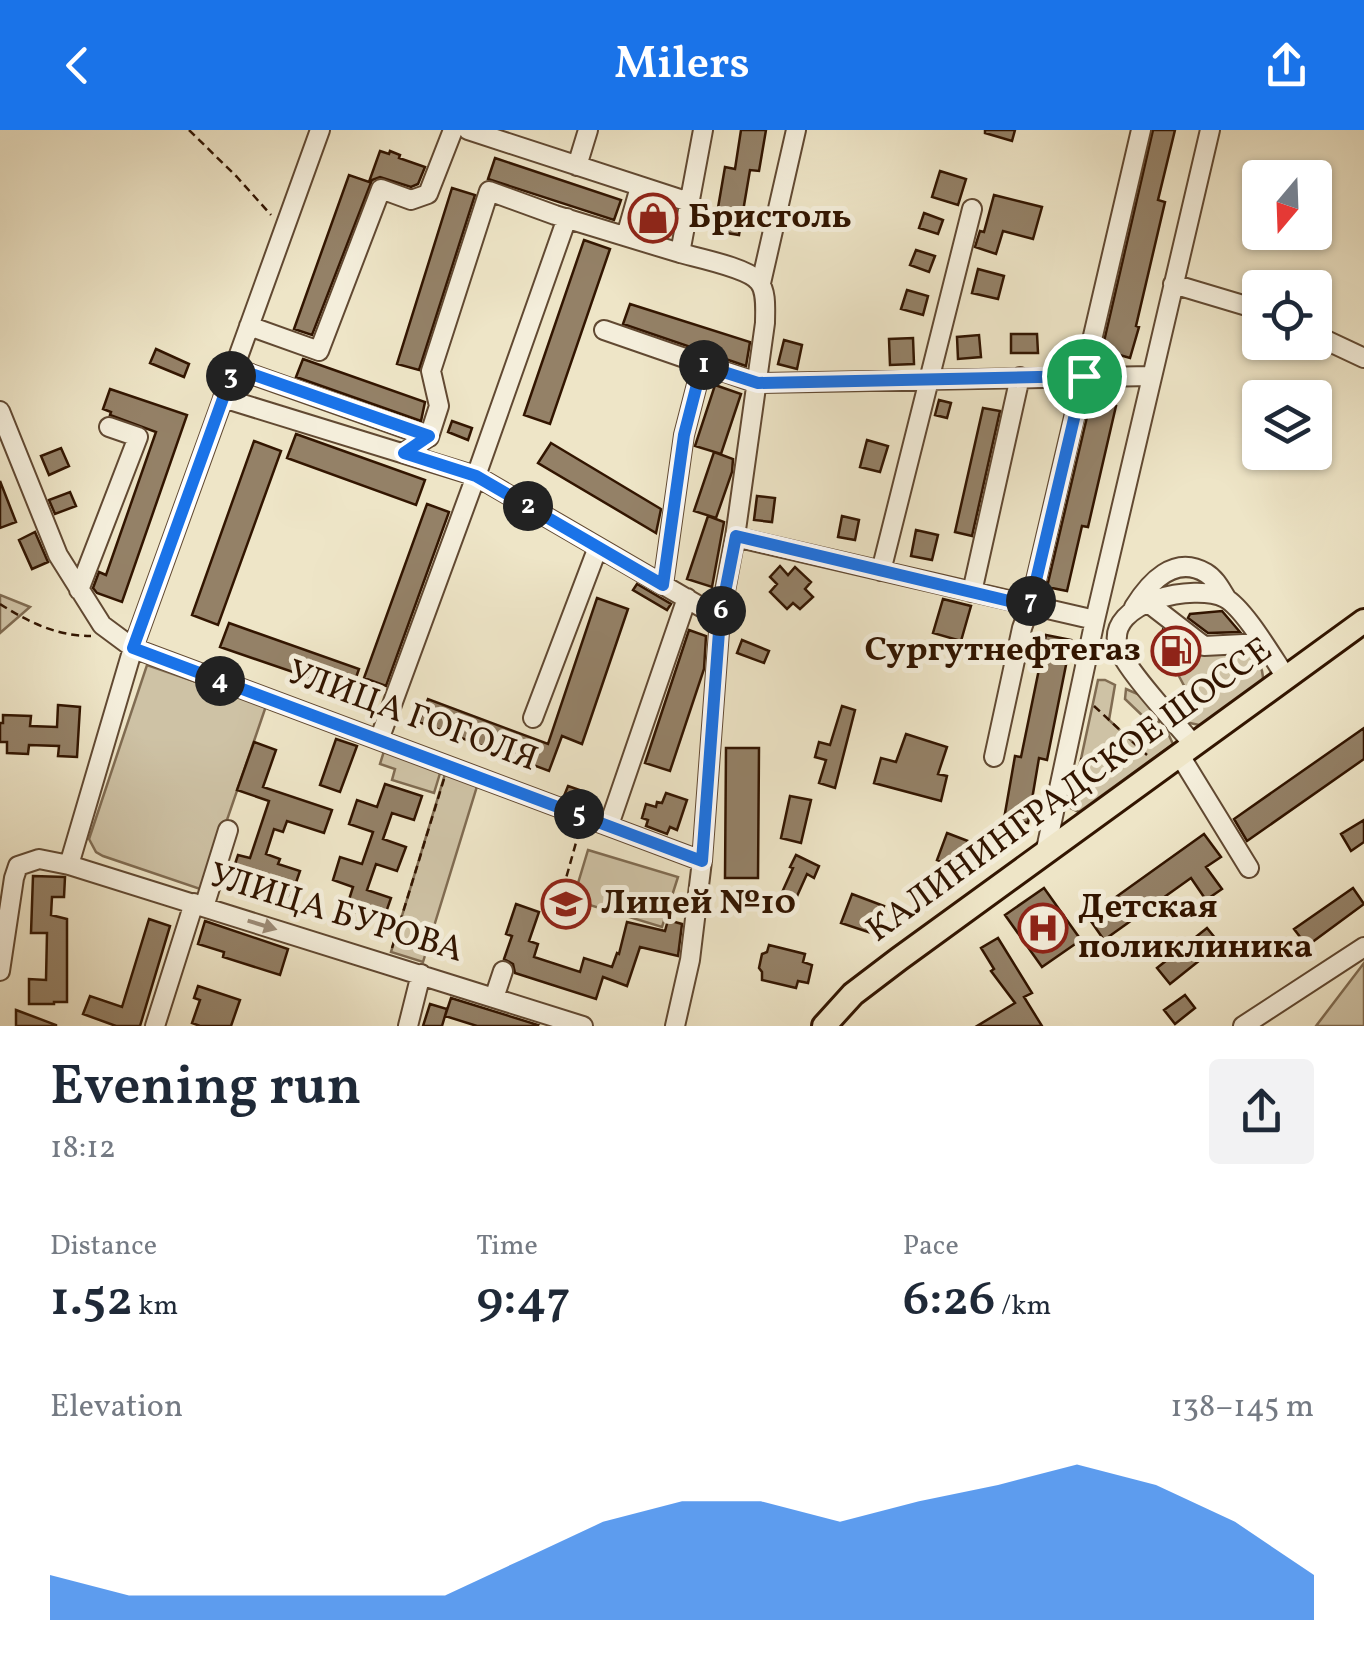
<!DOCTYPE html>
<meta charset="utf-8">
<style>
:root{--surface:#fff;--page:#f2f2f3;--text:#1f2937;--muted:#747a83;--accent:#1a73e8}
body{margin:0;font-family:Vollkorn,serif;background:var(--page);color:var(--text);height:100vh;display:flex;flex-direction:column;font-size:38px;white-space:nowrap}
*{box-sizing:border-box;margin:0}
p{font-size:32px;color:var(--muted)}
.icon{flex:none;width:55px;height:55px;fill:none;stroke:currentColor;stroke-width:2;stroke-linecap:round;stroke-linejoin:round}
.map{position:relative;height:896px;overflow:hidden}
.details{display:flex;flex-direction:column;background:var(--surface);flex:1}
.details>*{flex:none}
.needle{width:65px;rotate:199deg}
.fabs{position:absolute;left:1242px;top:30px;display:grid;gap:20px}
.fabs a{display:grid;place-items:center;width:90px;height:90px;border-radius:10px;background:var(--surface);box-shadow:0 2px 8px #0004;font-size:50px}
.pin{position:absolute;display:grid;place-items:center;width:85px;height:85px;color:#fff;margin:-42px;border:5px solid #fff;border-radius:50%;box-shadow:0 2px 10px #0007}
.km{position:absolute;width:50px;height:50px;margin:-25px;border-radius:50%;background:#222;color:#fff;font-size:28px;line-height:50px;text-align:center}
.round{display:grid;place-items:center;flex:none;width:105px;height:105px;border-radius:10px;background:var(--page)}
.headline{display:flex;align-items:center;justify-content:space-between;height:170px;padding:0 50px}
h1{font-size:55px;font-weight:600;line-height:75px}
.figures{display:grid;grid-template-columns:repeat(3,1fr);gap:15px;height:170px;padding:10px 50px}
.figures div{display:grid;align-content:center}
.figures b{font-size:50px;font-weight:600}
.figures small{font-size:28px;font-weight:400}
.figures p{font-size:28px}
.chart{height:280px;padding:20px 50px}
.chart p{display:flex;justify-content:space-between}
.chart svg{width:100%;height:180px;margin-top:10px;fill:var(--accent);opacity:.7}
header{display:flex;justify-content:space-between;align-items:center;height:130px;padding:0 50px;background:var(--accent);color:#fff;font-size:45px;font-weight:600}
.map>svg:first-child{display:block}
.green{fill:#cec2a5;stroke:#806c52;stroke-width:2.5}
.building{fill:#948167;stroke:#321500;stroke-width:2.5}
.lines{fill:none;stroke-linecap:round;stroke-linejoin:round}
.minor-casing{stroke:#614932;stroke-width:22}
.major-casing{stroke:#321500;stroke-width:28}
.path{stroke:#321500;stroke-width:2.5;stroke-dasharray:8 5;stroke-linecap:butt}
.minor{stroke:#f4eedb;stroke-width:18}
.major{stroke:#eee5c7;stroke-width:22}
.oneway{fill:#9d8c78}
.route-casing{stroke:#fff;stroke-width:20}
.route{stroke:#1a73e8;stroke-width:12}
.labels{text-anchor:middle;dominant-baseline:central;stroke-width:10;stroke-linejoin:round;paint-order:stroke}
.poi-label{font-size:35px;font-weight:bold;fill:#321500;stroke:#f4eedb;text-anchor:start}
.street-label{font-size:35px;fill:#321500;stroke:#f4eedb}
</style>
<header><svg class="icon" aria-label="back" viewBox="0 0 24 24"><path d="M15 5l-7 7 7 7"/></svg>Milers<svg class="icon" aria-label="share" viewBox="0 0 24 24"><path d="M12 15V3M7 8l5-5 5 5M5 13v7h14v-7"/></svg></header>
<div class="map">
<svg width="1364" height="896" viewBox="0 0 1364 896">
<rect width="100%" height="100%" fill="#eee5c7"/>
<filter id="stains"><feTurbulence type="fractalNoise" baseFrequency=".002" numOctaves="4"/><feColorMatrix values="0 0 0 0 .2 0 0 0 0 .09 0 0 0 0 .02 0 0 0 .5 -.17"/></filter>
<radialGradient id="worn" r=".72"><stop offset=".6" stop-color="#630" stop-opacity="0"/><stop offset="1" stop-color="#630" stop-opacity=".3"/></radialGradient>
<path class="green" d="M0,465L30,477L0,503Z
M1198,521C1226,521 1264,513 1263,552L1204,596L1185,592L1179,585L1195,576L1174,537Z
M147,535L266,576L203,760L103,726L96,722L89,709Z
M1098,550H1105L1115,555L1109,590L1138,617L1165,597L1173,614L1079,682L1070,678L1069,670L1081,629Z
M1126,559L1140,565L1160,589L1159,592H1149L1125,569Z
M385,618L441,640L434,663L392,650L395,639L380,634Z
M446,641L478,653L423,832L391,822Z
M588,720L678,747L662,797L573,770Z
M1364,833V896H1316Z"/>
<path class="building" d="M741,0H766L759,41L750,40L739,105L714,101L725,37L735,39Z
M985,0H1015L1012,11L985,3Z
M1153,0H1175L1158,70L1165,72L1136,196L1139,197L1130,228L1102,220Z
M380,21L389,24L390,21L400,25L399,28L425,37L418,54L411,57L380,47L372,50L312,205L294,199L349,45L369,52Z
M495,28L621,70L614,90L488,49Z
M940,41L966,49L958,75L932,67Z
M452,58L475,65L419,240L397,234Z
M994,65L1042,77L1033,109L1003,101L996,124L975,117L980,101L984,102Z
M649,72L671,79L663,101L642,94Z
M924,83L943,90L938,104L919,98Z
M584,110L610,119L550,294L524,285Z
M916,120L935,126L929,142L910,135Z
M978,139L1004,146L998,169L972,163Z
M907,160L928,166L923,185L901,179Z
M630,174L750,212L746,236L623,194Z
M1011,204H1037L1038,223H1011Z
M979,205L981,227L958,229L957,207Z
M913,208L914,234L890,235L889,209Z
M784,210L802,215L797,239L778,234Z
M156,219L189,234L184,247L150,233Z
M303,229L425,272L421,291L296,247Z
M715,255L741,264L721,324L695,316Z
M110,259L187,285L122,472L97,463L93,458L99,442L106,445L156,302L110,285L111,282L103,279Z
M939,270L951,273L947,288L935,285Z
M1091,270L1116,276L1088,397L1082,396L1067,461L1047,457Z
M983,278L1000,281L972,406L955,402Z
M452,291L472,298L468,310L448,302Z
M296,304L425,350L416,375L287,328Z
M867,310L888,316L880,342L860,337Z
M254,311L281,321L218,495L192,485Z
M551,313L661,379L656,403L538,333Z
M61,318L69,336L49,345L41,326Z
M714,322L733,329L732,342L716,388L694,381Z
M0,351L16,392L0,398Z
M70,362L76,376L55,384L49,370Z
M757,366L775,368L772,392L754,390Z
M427,374L449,382L386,556L364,548Z
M708,386L724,392L712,457L687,449Z
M842,386L859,390L855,410L838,407Z
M916,400L938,405L932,430L911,426Z
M35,402L48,432L32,439L19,410Z
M780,436L788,445L795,437L811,452L805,459L813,467L800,479L793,473L787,479L770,462L777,454L770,447Z
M637,454L671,474L667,480L633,460Z
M597,468L628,479L582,614L562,606L549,641L419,592L428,569L548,614Z
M943,469L971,476L961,511L933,503Z
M1222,481L1240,502L1208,503L1188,488L1190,484Z
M229,493L359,539L351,562L220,517Z
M689,500L706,506L704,539L670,641L645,633Z
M1163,500L1195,524L1177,535L1159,525Z
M1046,505L1071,510L1047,630L1039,628L1028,693L1004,689L1015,626L1021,627Z
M742,510L769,521L764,533L737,523Z
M58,575L80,577L77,627L58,626L59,616L29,615L28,624L7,623V612H0V593H3V585L31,586L30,596L57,597Z
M842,576L855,580L835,658L819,653L826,630L815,627L819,612L830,615Z
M1364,598V629L1247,711L1234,689Z
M906,604L947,617L938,644L947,646L941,671L874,653L881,628L896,632Z
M336,609L357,616L340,662L320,655Z
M254,612L276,620L263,657L332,680L324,703L287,691L283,702L274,699L266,724L280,729L278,734L300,741L291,767L231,746L238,725L250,728L269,671L237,660Z
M726,618H759L758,748H725Z
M385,654L422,666L414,690L392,683L383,709L406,717L397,741L376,734L367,760L391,768L383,791L346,779L353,757L333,750L340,727L362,734L373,702L349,694L357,670L377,677Z
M568,656L588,663L584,673L564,666Z
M666,663L687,670L677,700L670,697L667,704L646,696L648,690L642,688L646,674L656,677L657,672L662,673Z
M790,666L811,670L801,713L781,708Z
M1364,690V712L1351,721L1341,704Z
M947,703L981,716L971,743L937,730Z
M1204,704L1221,727L1206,737L1222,759L1206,770L1191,748L1104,810L1088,787Z
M796,725L819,736L814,748L807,744L793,775L779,769L793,738L790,737Z
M33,746L65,747L64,767H52L51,785L67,789V872H54V874H29V849L46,850L47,803H31Z
M1044,758L1081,810L1042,837L1005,785Z
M1353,758L1364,774L1307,816L1294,799Z
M852,764L884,776L874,804L841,793Z
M516,774L539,782L529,811L538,814L534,827L580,842L584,828L612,837L617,823L619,824L627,792L665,801L668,790L682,794L678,826L640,817L627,856L603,847L596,869L515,843L513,834L504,829L512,806L506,804Z
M149,789L170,796L140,896H116L83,884L90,866L122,877Z
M205,791L288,819L280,845L223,827L224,822L198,814Z
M1207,798L1220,814L1170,854L1157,838Z
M998,808L1032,863L1024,867L1042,896H977L1015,873L991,841L994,839L981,818Z
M769,815L805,824L803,832L812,835L808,853L798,851L796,858L762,850V842L759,838L762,824L767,822Z
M198,856L240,870L231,896H200L192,893L200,870L194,868Z
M1185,865L1195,878L1175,894L1164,880Z
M451,868L538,895L537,896H477L445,886Z
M430,874L447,879L442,896H423Z
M16,880L56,895V896H16Z"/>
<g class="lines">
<g class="minor-casing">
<path id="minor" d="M468,0L689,72
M577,36L588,0
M626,106L640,57
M761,153L796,0
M1173,154L1260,180
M249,196L319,221L381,59L411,70L428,64L453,0
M604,200L757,253L1151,246
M1315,205L1364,228
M234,238L429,307
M223,268L476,346L720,488
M0,281L58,425L102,495L133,518L702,731
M403,323L429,307L439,276L431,241L489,61L555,85L680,123
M735,407L1095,490
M881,441L972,79
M663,455L684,305L702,235
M79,460L138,307L109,297
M972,462L1020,247
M1147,472L1204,516L1263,513
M1134,477C1149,453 1174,424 1206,443C1216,449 1221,460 1227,469
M533,588L598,417
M379,610L476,346L567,88
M1193,614C1176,593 1125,539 1118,517C1105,471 1196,453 1225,468C1244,478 1273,528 1286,547
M1179,624L1249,738
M994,627L1022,498L1030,476L1141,0
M609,695L687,468
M1045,724L1095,490L1210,0
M69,735L133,518L320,0
M204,777L228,700
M0,841L14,748L18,736L39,729L69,735L583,896
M494,868L503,841
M155,896L194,773
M408,896L421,844
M675,896L690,830L702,731L720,488L735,407L765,193C765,180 767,162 759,152C749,138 698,128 680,123L703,0
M1243,896L1364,817"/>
</g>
<g class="major-casing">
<path id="major" d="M824,896L853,864L899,829L1364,491"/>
</g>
<path class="path" d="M189,0L237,47L271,85
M0,474C28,492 57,506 91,506
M1094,576L1147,625
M1081,628L1094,663
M556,784L579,702
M392,818L444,649"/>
<use href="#minor" class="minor"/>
<use href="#major" class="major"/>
</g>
<defs><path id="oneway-solid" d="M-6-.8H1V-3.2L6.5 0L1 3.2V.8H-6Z" transform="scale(2.5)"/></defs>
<use class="oneway" href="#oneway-solid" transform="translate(262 795) rotate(17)"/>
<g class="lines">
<g class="route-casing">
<path id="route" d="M702,235L758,253L1084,246L1030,476L736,406L720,488L702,731L133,518L234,238L429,306L404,323L476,346L663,455L684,305Z"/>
</g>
<use href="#route" class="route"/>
</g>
<defs>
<g id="shop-ring" transform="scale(2.5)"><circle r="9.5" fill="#f4eedb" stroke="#8f2418" stroke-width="1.5"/><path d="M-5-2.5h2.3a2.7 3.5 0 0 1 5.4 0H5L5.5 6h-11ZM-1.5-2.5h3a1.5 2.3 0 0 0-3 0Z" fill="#8f2418"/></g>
<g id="fuel-ring" transform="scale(2.5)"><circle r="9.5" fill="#f4eedb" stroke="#8f2418" stroke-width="1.5"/><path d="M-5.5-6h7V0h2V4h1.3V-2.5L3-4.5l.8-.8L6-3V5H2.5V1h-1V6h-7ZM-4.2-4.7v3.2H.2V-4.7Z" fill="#8f2418"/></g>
<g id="school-ring" transform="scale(2.5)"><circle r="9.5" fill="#f4eedb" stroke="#8f2418" stroke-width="1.5"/><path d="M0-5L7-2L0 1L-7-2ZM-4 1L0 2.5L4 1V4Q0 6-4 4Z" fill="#8f2418"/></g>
<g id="hospital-ring" transform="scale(2.5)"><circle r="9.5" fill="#f4eedb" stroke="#8f2418" stroke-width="1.5"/><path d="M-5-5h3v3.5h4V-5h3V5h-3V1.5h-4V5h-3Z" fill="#8f2418"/></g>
</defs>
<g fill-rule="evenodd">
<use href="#shop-ring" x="653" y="88"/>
<use href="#fuel-ring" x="1176" y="521"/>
<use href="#school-ring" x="566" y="774"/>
<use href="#hospital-ring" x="1043" y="798"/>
</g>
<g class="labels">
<g class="poi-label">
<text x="688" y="88">Бристоль</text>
<text x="1141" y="521" text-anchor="end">Сургутнефтегаз</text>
<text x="601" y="774">Лицей №10</text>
<text x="1078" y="778">Детская<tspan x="1078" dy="40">поликлиника</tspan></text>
</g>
<g class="street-label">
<text transform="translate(412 587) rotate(20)">УЛИЦА ГОГОЛЯ</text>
<text transform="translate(1070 661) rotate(-36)">КАЛИНИНГРАДСКОЕ ШОССЕ</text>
<text transform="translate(336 784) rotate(17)">УЛИЦА БУРОВА</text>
</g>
</g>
<rect width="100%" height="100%" filter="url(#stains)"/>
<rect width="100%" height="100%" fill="url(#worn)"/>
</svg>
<div class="fabs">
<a><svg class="needle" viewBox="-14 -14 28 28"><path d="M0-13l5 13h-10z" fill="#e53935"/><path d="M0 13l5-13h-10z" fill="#747a83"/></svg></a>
<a><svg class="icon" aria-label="locate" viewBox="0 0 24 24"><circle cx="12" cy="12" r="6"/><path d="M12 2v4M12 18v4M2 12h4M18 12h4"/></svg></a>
<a><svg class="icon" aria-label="layers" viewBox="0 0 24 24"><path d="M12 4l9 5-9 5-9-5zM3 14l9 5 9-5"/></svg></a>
</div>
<div class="pin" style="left:1084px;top:246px;background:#1e9e55"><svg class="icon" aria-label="arrive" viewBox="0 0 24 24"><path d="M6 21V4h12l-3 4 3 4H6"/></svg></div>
<b class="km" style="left:704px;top:235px">1</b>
<b class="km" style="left:528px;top:376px">2</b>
<b class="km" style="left:231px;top:246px">3</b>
<b class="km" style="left:220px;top:551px">4</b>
<b class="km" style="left:579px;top:684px">5</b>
<b class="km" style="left:721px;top:481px">6</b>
<b class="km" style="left:1031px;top:471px">7</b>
</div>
<section class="details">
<div class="headline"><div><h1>Evening run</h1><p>18:12</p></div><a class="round"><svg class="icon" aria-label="share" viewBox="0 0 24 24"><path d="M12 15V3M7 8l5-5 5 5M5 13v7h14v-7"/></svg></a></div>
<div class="figures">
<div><p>Distance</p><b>1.52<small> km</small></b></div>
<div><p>Time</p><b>9:47</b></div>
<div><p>Pace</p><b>6:26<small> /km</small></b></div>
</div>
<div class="chart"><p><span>Elevation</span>138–145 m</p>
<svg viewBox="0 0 160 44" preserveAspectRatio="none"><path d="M0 44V33L10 38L20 38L30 38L40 38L50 38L60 29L70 20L80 15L90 15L100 20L110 15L120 11L130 6L140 11L150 20L160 33V44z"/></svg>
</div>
</section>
